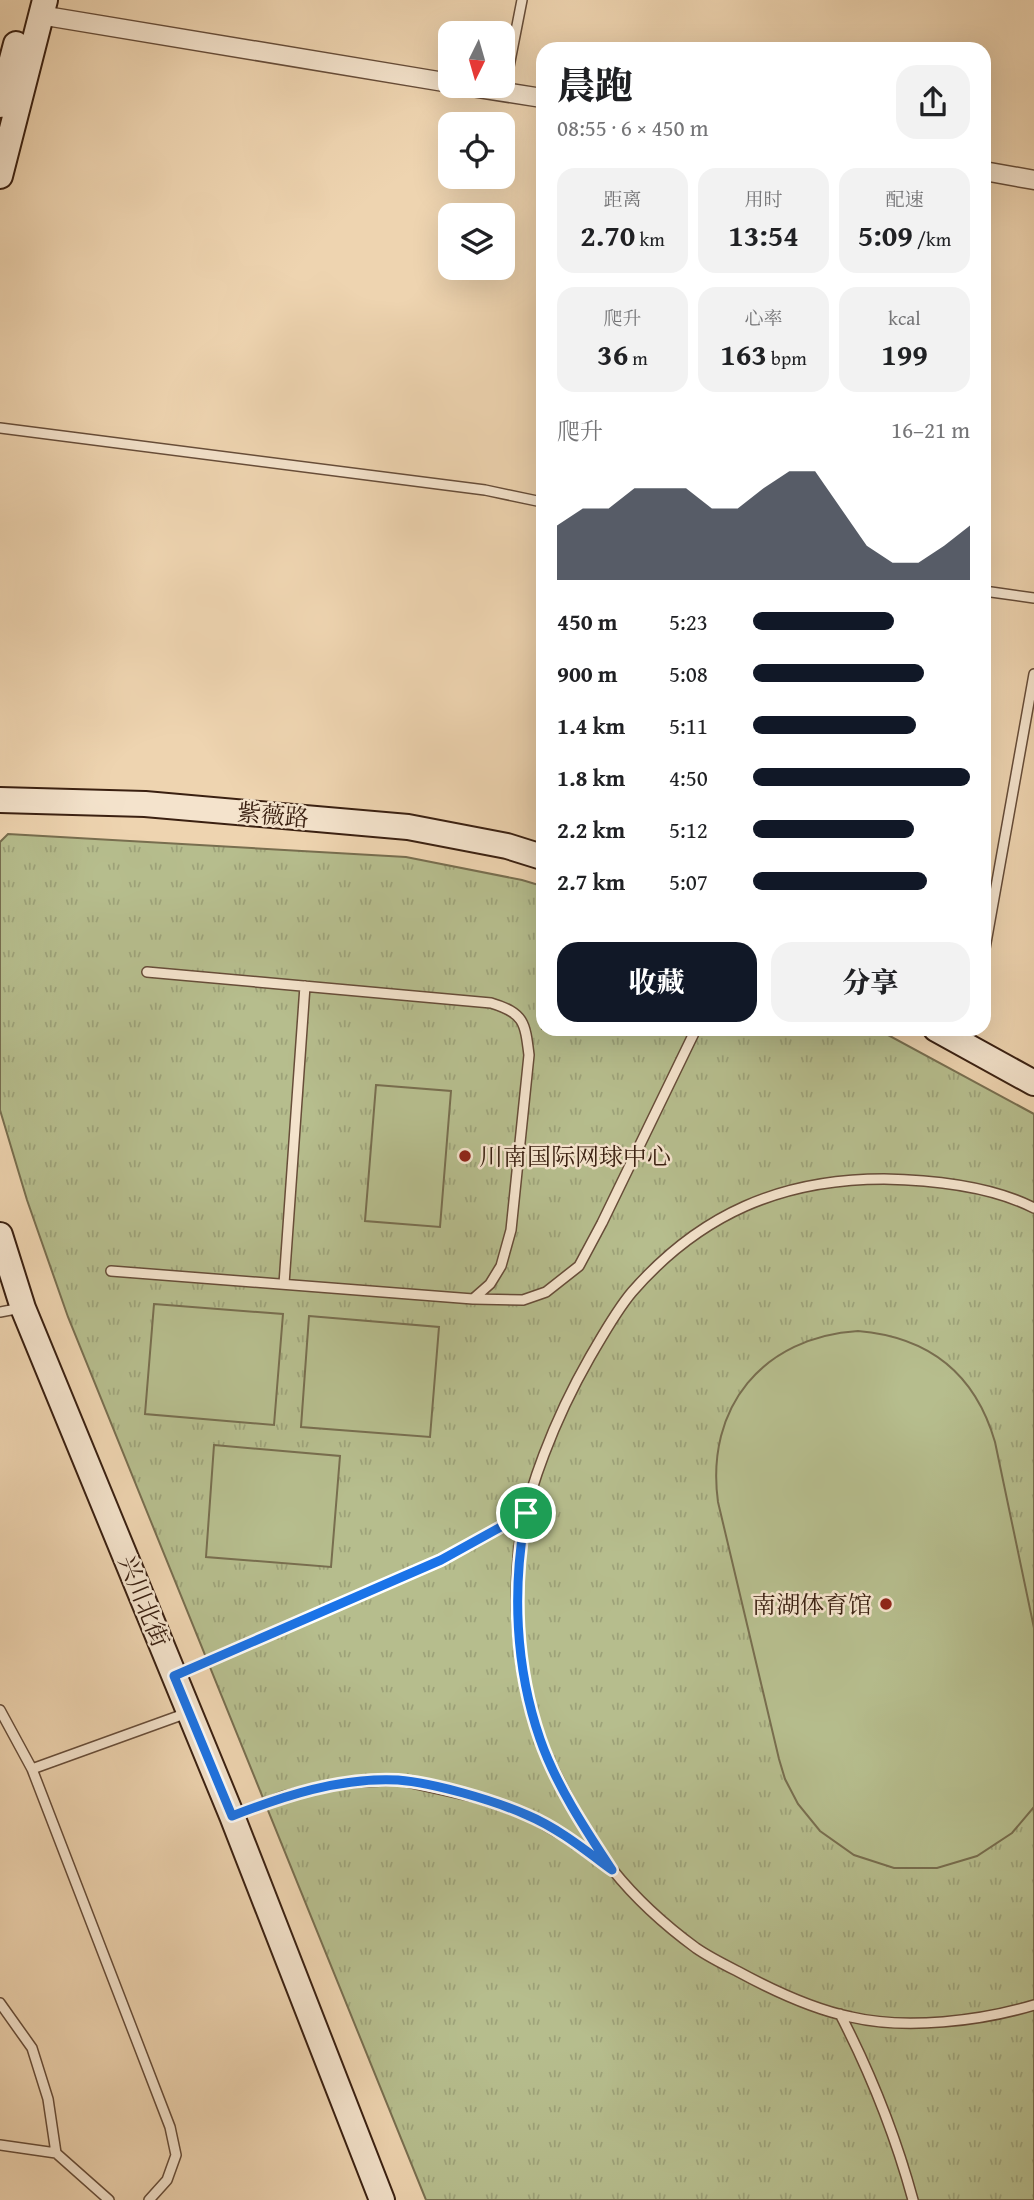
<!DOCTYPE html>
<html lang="zh">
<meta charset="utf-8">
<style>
:root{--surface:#fff;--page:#f2f2f2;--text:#202124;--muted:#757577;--accent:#111827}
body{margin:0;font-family:"Gentium Book Plus","Noto Serif SC",serif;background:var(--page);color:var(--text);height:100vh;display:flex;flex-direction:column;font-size:26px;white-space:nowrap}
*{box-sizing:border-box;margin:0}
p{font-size:23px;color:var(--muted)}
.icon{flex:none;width:38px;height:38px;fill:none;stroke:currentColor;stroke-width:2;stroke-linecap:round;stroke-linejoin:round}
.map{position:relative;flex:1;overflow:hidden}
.panel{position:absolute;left:536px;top:42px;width:455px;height:994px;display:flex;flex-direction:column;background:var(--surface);border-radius:21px;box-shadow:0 7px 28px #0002}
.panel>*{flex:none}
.needle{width:46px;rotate:185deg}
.fabs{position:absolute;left:438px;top:21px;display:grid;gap:14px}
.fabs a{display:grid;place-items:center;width:77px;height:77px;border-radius:14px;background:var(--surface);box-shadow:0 7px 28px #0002;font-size:35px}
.pin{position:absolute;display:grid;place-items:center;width:60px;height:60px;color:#fff;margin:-30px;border:4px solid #fff;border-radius:50%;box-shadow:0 2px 7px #0007}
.round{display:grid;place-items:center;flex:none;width:74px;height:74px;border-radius:21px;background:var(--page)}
.overview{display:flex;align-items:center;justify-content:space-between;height:119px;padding:0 21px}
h1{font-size:38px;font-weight:800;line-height:52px}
.figures{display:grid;grid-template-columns:repeat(3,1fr);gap:10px;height:119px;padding:7px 21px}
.figures div{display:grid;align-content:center;border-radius:18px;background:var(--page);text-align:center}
.figures b{font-size:30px;font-weight:800}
.figures small{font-size:19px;font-weight:400}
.figures p{font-size:19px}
.chart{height:196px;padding:14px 21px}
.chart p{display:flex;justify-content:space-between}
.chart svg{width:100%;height:126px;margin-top:7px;fill:var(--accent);opacity:.7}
.primary-button{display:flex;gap:14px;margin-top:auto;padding:14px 21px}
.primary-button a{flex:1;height:80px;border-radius:21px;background:var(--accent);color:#fff;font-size:28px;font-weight:800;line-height:80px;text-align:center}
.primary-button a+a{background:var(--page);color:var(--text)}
ul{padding:0 21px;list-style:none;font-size:23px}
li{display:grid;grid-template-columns:112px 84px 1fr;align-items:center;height:52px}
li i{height:18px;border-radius:9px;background:var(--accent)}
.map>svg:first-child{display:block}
.park{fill:url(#park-tufts);stroke:#786e4f;stroke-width:2}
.garden{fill:#b6bd8d;stroke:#786e4f;stroke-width:2}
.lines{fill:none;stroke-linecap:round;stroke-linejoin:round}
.lane-casing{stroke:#674d39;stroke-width:12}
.street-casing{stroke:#674d39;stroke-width:21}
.secondary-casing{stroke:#3a2011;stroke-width:28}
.lane{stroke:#f4e3cc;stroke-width:9}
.street{stroke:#f4e3cc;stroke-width:18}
.secondary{stroke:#f4e3cc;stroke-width:24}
.route-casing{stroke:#fff;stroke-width:14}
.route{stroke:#1a73e8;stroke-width:9}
.poi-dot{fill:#8f2418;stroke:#f4e3cc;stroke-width:2.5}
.labels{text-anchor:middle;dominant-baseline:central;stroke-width:5;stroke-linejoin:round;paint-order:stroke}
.street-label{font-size:24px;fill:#3a2011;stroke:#f4e3cc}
.poi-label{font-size:24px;fill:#3a2011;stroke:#f4e3cc;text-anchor:start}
</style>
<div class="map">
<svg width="1034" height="2200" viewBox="0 0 1034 2200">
<defs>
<pattern id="park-tufts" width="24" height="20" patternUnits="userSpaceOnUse" patternTransform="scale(1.75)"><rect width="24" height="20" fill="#b6bd8d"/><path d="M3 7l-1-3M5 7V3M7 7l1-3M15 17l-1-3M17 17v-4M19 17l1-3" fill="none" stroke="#9da279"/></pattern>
</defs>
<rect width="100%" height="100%" fill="#eed4b0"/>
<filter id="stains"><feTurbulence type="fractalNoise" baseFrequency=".00286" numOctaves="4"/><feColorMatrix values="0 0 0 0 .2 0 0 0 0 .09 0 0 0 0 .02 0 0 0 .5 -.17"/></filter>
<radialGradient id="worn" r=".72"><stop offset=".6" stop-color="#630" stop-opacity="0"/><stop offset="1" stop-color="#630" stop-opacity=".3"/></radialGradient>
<path class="park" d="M8,834L406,857L522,880L542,886V1029H877L1034,1114V2200H426L68,1317L27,1200L0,1110V842Z"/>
<path class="garden" d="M376,1085L451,1091L440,1227L365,1221Z
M154,1304L283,1314L274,1425L145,1414Z
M309,1316L439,1327L430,1437L301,1427Z
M858,1331C929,1337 975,1373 995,1442L1034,1628V1807L1012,1833L977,1856L937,1868H894L854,1855L820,1831L798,1804L785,1779L779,1759L718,1502C705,1407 763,1337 858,1331Z
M214,1445L340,1456L331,1567L206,1557Z"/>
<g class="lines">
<g class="lane-casing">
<path id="lane" d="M504,92L522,0
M0,428L485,490L542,502
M984,591L1034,598
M984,954L1034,674
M147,972L491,1003C524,1013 525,1022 529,1055L511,1230L501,1266L490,1284L473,1299
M1034,1208C991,1186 932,1180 884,1179C781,1179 700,1214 632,1292C616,1311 603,1335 590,1357C559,1411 522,1496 518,1559C513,1616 520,1688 541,1741C550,1765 563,1788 575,1811C586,1831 598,1851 612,1869C636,1899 666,1926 696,1948C709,1957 723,1964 737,1971C772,1990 812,2009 851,2017C906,2030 981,2021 1034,2005
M111,1271L473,1299L523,1300L546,1292L579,1266L602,1223L696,1029
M284,1284L305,986
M0,1312L21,1308
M175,1675L441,1560L525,1513
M0,1710L32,1769L170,2127L176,2155L167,2180L149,2200
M32,1769L187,1713
M233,1816L284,1796L343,1783L398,1780L479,1798L528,1815L564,1836L607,1866
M0,2003L32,2048L48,2099L56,2153
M840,2014C871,2074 895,2134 913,2200
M0,2145L56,2153L109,2200"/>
</g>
<g class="street-casing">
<path id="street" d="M40,15L450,83
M465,86L542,98
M984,171L1034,180"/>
</g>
<g class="secondary-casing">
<path id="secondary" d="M0,105L16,44
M0,176L45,0
M0,800L145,804L408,827L507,846L542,857
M936,1029L1034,1083
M0,1235L23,1308L232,1816L382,2200"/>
</g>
<use href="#lane" class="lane"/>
<use href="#street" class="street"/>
<use href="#secondary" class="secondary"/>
</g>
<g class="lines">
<g class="route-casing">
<path id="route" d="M526,1513C512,1588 515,1667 540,1739C556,1785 585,1829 612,1870C585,1850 558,1828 527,1815C493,1800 434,1783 398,1780C340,1777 284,1796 232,1816L174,1676L441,1560Z"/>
</g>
<use href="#route" class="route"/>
</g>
<g class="poi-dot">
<circle cx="465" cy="1156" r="7"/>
<circle cx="886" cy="1604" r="7"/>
</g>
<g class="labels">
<g class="street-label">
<text transform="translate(273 815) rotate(5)">紫薇路</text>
<text transform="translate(144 1601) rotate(68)">兴川北街</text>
</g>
<g class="poi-label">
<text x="479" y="1156">川南国际网球中心</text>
<text x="872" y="1604" text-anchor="end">南湖体育馆</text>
</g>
</g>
<rect width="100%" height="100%" filter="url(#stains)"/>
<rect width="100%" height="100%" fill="url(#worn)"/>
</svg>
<div class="fabs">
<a><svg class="needle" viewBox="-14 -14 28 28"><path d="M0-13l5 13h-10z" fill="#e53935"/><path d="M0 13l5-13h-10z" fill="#757577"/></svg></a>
<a><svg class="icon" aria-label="locate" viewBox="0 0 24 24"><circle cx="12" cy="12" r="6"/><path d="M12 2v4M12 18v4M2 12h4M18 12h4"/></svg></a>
<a><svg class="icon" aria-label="layers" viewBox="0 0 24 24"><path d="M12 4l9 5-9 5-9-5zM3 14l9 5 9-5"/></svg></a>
</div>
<div class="pin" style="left:526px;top:1513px;background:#1e9e55"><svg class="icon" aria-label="arrive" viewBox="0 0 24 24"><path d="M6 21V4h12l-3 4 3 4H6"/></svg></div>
<section class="panel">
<div class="overview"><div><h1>晨跑</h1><p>08:55 · 6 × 450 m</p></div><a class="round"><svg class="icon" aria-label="share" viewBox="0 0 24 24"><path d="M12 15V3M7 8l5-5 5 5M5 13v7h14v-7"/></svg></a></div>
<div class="figures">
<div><p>距离</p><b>2.70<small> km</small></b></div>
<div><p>用时</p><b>13:54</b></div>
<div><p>配速</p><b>5:09<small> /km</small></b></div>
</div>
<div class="figures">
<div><p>爬升</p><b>36<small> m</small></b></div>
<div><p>心率</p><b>163<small> bpm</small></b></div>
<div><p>kcal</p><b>199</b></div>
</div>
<div class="chart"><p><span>爬升</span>16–21 m</p>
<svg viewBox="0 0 160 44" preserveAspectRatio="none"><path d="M0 44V25L10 19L20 19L30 12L40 12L50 12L60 19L70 19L80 12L90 6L100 6L110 19L120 32L130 38L140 38L150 32L160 25V44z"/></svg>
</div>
<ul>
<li><b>450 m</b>5:23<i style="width:65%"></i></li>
<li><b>900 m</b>5:08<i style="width:79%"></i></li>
<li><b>1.4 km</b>5:11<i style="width:75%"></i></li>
<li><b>1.8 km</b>4:50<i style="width:100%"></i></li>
<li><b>2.2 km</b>5:12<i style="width:74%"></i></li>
<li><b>2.7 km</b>5:07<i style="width:80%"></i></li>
</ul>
<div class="primary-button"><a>收藏</a><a>分享</a></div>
</section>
</div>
